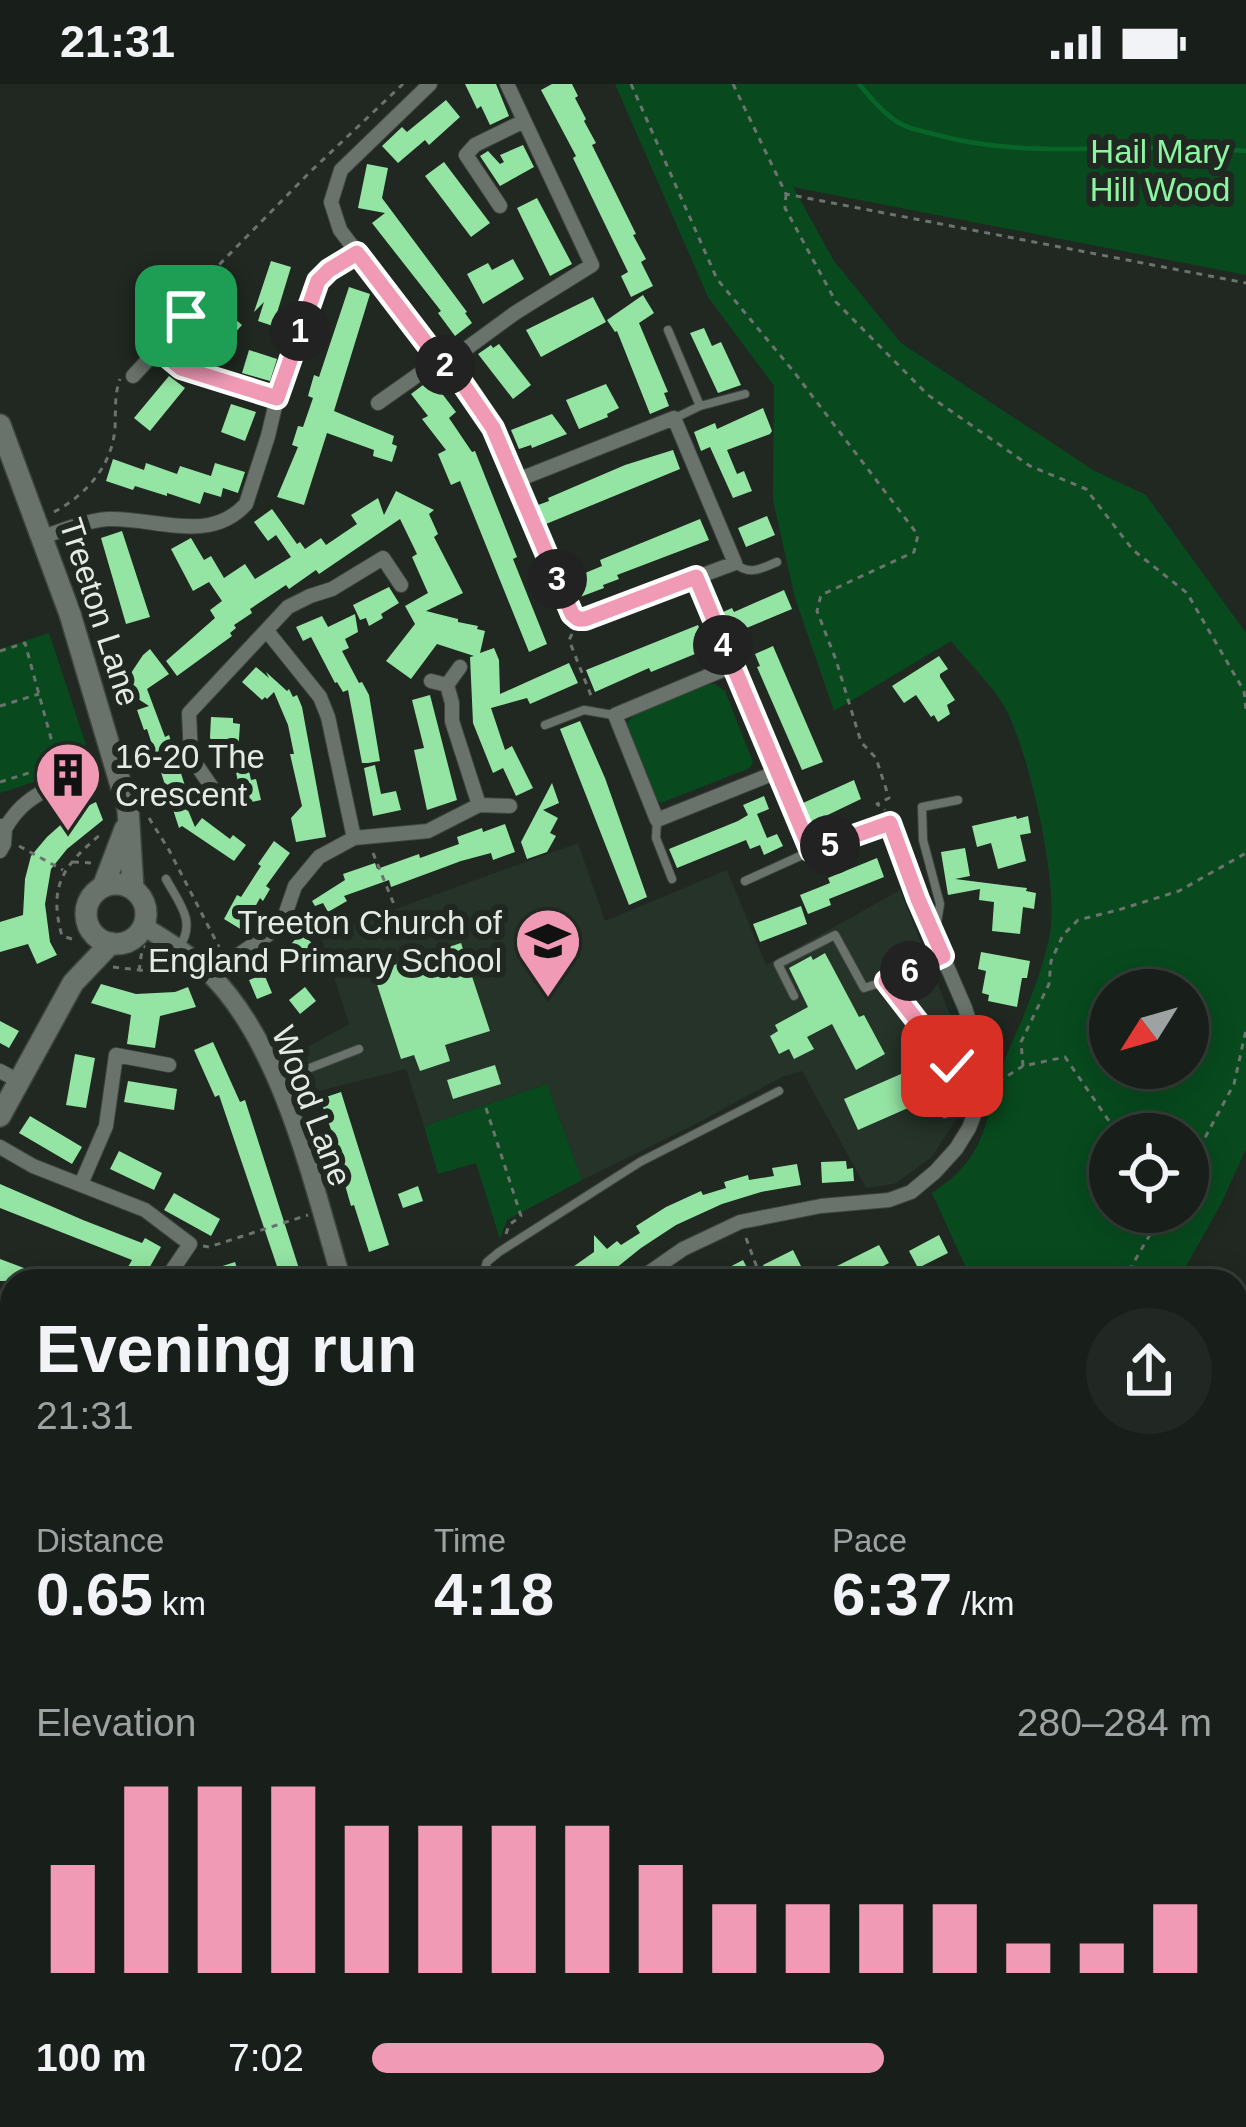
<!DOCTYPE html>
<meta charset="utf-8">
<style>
:root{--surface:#181e19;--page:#212722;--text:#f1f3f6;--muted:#9fa2a2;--line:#363c38;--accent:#f09ab6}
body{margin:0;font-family:Arial,sans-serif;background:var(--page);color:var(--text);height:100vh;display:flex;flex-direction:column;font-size:45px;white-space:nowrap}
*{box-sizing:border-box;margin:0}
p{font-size:39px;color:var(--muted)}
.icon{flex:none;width:66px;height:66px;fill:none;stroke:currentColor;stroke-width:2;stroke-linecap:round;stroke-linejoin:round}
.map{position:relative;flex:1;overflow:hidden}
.details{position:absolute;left:0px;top:1185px;width:1248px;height:858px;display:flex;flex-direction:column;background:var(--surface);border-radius:36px 36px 0 0;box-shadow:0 6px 30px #0003,0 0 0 3px var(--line)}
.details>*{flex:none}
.needle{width:78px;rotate:233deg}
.tools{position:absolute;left:1089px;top:885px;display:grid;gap:24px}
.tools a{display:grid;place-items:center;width:120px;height:120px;border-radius:50%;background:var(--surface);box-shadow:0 6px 30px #0003,0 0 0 3px var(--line);font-size:60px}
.pin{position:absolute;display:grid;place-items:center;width:102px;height:102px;color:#fff;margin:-51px;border-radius:24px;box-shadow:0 6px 18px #0006}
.km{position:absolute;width:60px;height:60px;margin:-30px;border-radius:50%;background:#222;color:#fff;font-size:33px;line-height:60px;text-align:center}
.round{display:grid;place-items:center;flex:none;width:126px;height:126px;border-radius:63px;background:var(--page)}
.head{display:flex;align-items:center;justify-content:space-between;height:204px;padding:0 36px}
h1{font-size:66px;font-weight:700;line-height:90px}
.metrics{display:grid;grid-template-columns:repeat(3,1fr);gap:18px;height:204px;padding:12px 36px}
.metrics div{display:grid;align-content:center}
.metrics b{font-size:60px;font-weight:700}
.metrics small{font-size:33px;font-weight:400}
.metrics p{font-size:33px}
.chart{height:336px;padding:24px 36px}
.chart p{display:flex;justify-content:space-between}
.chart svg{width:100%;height:216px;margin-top:12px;stroke:var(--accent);stroke-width:6}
ul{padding:0 36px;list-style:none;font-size:39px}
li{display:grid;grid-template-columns:192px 144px 1fr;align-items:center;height:90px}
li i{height:30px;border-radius:15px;background:var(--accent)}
.status{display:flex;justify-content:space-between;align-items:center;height:84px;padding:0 60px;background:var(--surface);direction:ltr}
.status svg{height:33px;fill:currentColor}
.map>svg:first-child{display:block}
.built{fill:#263328}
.green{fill:#084a1e;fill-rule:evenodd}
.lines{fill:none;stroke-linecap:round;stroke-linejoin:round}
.stream{stroke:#08652a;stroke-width:4.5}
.building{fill:#94e5a3}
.service-casing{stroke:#3f443f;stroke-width:10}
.minor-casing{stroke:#3f443f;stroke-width:16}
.tertiary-casing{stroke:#3f443f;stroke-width:21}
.secondary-casing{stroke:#3f443f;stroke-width:24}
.path{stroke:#6c736d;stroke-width:3;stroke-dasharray:6 6;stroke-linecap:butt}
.service{stroke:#6a736b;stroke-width:8}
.minor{stroke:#6a736b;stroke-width:14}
.tertiary{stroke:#6a736b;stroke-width:18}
.secondary{stroke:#6a736b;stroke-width:21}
.route-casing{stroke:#fff;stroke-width:24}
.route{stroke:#f09ab6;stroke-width:15}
.labels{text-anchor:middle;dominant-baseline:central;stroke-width:12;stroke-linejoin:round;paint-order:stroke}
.park-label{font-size:33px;fill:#8cf5a1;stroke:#202821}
.street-label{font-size:33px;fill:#e5eae5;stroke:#202821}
.poi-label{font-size:33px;fill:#e5eae5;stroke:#202821;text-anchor:start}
</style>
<div class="status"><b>21:31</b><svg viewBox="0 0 49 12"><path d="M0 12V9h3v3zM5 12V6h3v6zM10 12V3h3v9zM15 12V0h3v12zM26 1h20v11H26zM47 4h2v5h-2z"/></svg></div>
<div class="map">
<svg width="1246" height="2043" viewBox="0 0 1246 2043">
<rect width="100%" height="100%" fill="#202821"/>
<path class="built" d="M578,759L605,837L727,786L766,881L900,806L965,968L961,1028L931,1074L894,1100L866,1104L802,987L782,993L690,1043L582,1096L547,1000L424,1042L406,985L296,1013L282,977L349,940L321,852Z"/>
<path class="green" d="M615,0H1246V191L793,103L834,177L901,259L1093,386L1146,411L1246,549V1065L1222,1118L1178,1197H972L932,1109C968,1085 981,1064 991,1020C993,1011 994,1002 997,993C1017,946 1037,906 1049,855C1061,806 1029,666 1004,622C990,599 968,578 951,557L834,627L795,514L773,416L774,302L708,213ZM1110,906H1188V984H1110ZM1110,1050H1188V1128H1110Z
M49,549L92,679L0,709V565Z
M709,600H715L725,607L753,678L750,684L661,719L653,712L626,640L634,631Z
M547,1000L582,1096L507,1136L500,1155L476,1079L438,1090L424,1042Z
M1236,1415L1246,1419V1870L1236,1866Z
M603,2031H694L691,2043H638Z"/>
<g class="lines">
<path class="stream" d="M859,0C871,14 883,29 899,39C909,45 922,47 934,50C1033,79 1144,55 1246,67"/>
</g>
<path class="building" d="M465,0H496L509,32L490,41L481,22L477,25Z
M552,0H572L578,12L575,14L586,35L584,37L596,59L592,61L636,150L633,151L646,175L641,178L653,202L631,213L621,192L628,188L573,74L576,72L541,6Z
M446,16L460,33L429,61L425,56L398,79L382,62L402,43L407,48Z
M523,61L534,83L500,102L480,72L488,67L500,80L504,78L500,71Z
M444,78L490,139L471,153L425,92Z
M367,80L388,84L382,114L467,228L465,229L472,239L455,252L438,229L441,227L372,139L385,129L358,124Z
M537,114L572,180L550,192L517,124Z
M513,175L524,195L483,220L467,190L488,179L492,186Z
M271,177L291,183L273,242L258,237L264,218L254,228Z
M349,203L370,210L334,327L394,352L392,360L397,362L392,378L373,372L374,366L327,349L304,421L277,413L298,363L292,361L298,342L303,343L313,314L308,312L314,291L319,293Z
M643,211L654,229L639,239L668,308L664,309L669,322L650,330L617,247L615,248L607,236Z
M593,213L606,238L541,273L526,246Z
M228,229L242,241L207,280L204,279L192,269Z
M704,244L712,262L721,258L741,301L718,309L690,249Z
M499,260L531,301L513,315L478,270L491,261L493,264Z
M249,266L277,275L270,297L242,289Z
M169,292L185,304L150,347L134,334Z
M431,295L456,328L449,334L472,368L475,367L517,473L513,475L547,560L529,568L460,397L451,401L438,370L446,366L422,335L428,332L411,310Z
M606,300L619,324L607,330L608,333L579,345L566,316Z
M231,320L256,328L245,357L221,348Z
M763,324L772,347L770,350L727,366L737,390L744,387L752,407L733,414L710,363L701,367L694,348L715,339L717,345Z
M552,330L567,350L532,364L531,361L519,365L511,346Z
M673,366L680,385L546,440L538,421L549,417L548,414L625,381Z
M113,375L144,386L146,379L177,390L180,382L211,392L215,379L245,388L238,409L223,404L221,413L204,408L200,420L167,409V412L135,402L133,406L106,397Z
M396,407L434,426L429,430L438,450L434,453L463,509L426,527L458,535V538L478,542L477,545L485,547L480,569L494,564L499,576L500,610L569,579L578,599L530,620L527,614L491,624L505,666L512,662L533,704L516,712L503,684L493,689L473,639L470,573L474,572L437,560L411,595L386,577L415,540L405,522L428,509L412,473L417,470L400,435L319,490L316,486L289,505L286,501L250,525L252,529L234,541L236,544L230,549L232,552L177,592L166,577L215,534L210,526L222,517L209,498L193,507L171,465L191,454L204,476L211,472L224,494L245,480L255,495L291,473L276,451L268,457L254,438L272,425L297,460L300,458L305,465L321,454L326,461L357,440L351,431L378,414L384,431Z
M767,432L775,451L746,463L738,444Z
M700,435L709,456L617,491L619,495L603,501L604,504L580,513L573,494L602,482L600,476Z
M122,447L150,533L126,540L101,454Z
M389,503L399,519L381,530L383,534L369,542L366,534L360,536L353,521Z
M784,506L792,525L732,550L723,528L732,524L734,528Z
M355,530L358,548L345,555L349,564L342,567L359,599L362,598L369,611L380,677L368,679H362L348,606L343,608L337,598L335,599L311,553L303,557L296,543L322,532L328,543Z
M698,541L706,561L694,566L695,570L651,588L649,584L595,608L586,586Z
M773,562L823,678L802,686L757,583L760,582L755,570Z
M150,565L169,590L147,605L165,653L169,651L185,702L180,707L195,743L202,734L230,755L233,751L246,761L234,777L182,742L179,744L147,645L144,646L137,626L149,622L121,604L143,571Z
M939,572L948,585L940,590V593L955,616L947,621L950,630L938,638L934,631L931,633L916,611L904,619L892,602Z
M256,583L269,594L266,588L287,607L289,605L293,613L297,611L302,623L326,753L296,758L291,734L302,722L290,670H294L288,641L274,608L267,615L265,613L262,616L242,598Z
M430,611L457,716L427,726L414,666L424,664L412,616Z
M211,633L233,634V639L240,640L238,670L245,668L251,696L256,695L261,716L243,720L235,684L222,686L219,672L214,673L210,653Z
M580,637L605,694L647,813L629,821L560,645Z
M375,681L381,710L396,707L401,726L373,732L364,684Z
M854,696L861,715L811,739L803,719Z
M552,699L559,719L543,726L558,734L550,749L556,752L547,768L527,775L521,758Z
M764,712L769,725L757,730L767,754L777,750L783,762L764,771L760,761L750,765L746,756L677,784L669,765L738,737L748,731L743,721Z
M96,718L103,736L67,765L51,785L45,820L50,858L57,871L37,880L28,860L0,868V838L23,831L25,795L31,772L47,753L75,728Z
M1016,732L1017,735L1028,732L1031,749L1020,751L1026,777L998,785L991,759L977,763L972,742Z
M505,740L515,768L493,776L491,769L461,777L391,803L389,796L344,812L347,817L328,828L323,819L315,822L312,817L345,796L343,790L375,779L377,785L419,770L420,774L459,760L457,753L482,744L483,748Z
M274,757L290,769L266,802L270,805L263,817L260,814L242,846L224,835L237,811L241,813L261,782L258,780Z
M965,764L970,792L955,795L1027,804L1026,807L1036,809L1034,825L1023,823L1020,850L992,847L994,818L979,816L980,805L948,811L941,768Z
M877,774L884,793L829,815L831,821L808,830L800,811L830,799L828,794Z
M801,822L807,840L760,858L753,840Z
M301,849L315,862L296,882L283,869Z
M461,859L490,947L445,961L450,977L420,987L414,971L401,975L373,888Z
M981,868L1030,877L1027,894H1022L1017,923L988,917L989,911L982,909L986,887L978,885Z
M825,869L859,933L864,931L885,970L856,986L832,940L807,953L814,965L794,975L789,965L779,970L770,952L778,947L775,941L808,923L789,884L811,872L813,876Z
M264,890L272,909L257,915L249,896Z
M101,900L136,910L175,908L188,903L196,923L160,932L155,964L127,960L131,931L91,919Z
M305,903L316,917L300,930L289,916Z
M0,937L19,947L9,964L0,959Z
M213,958L240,1018L245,1016L302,1194L282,1197L219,1011L215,1013L194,966Z
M75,970L95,974L86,1024L66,1021Z
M935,975L949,1006L858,1046L844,1015Z
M495,981L501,1000L453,1015L447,996Z
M128,997L177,1005L174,1026L124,1018Z
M341,1008L389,1161L369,1168L354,1121L351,1122L343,1094L346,1093L342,1076L320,1015Z
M30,1032L82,1063L72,1080L19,1049Z
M119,1067L162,1089L154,1106L110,1085Z
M846,1077L847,1085L853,1084L854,1097L822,1099L821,1078Z
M797,1080L801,1101L761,1108L722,1120L676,1141L641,1164L600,1197H553L594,1168V1151L607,1165L617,1157L621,1161L640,1149L636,1142L666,1123L701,1107L703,1111L726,1104L724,1098L748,1091L749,1096L774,1092L772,1084Z
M0,1100L83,1136L142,1159L145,1154L161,1163L142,1197H120L132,1176L0,1124Z
M418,1102L423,1117L403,1124L398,1110Z
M174,1109L220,1135L211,1152L164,1126Z
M939,1151L948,1169L918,1184L909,1167Z
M879,1161L889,1179L854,1197H807Z
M793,1166L802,1184L777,1197H771L763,1181Z
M0,1175L56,1196L55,1197H0Z
M743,1176L754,1197H703Z
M235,1178L241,1197H186L185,1194Z"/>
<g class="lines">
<g class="service-casing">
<path id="service" d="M186,232L211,203L220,213
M668,246L700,322
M675,334L700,322L745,310
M736,480C750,492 762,484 777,478
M545,641L584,626L613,631
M657,736L656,754L672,795
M166,795C179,819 197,838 179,863
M745,797L809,768
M936,844L940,820L923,756L922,723L958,716
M942,873L886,897C904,920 950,968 956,994C960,1008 956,1020 945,1030
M794,912L778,880L835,851L864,904L886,897
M279,996L359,965
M481,1197L487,1178L499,1168L640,1078L779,1007"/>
</g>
<g class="minor-casing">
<path id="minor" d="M430,0L341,86L331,118L340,146L439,276C477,310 496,351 515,397
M500,122L466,71L475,61L524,37
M186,232L158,265L181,284L277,314
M444,281L515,229L592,181L507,0
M133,292L158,265
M378,319L439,276
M674,334L735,479L585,535H578L572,530L515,397Z
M43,453C65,445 85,437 108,435C155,433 209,461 246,420L268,352L277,314L318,197L329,186L357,169
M267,547L320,613L328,633L354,754
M732,582L615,631L657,736L777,688
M447,601L460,583
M222,718L191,673L189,629L288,523L310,512L332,505L383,474L401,501
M479,721L510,722
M0,742L5,745L4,760L0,767
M5,745C18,721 35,711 59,699
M210,890L275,846L284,834L295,802L319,773L354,754L428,747L479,721L452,637V619L447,601L431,597
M0,987L19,997
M0,1063L33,1082L145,1126L190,1160L169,1191L170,1197
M81,1100L106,1042L116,971L169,981
M637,1197L683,1165L740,1138L821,1122L889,1116L911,1108L935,1088L956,1065L969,1044L976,1026L981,1000L976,958L965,924L918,815L890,739L811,767L696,493
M0,1257L12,1230
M0,1408L12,1416
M0,1578L12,1577
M0,1721L12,1719
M1236,1876L1246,1879
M0,1878L12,1877
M30,2032L32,2031
M587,2043L592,2031
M960,2043L970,2031
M1108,2043L1118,2031
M1227,2043L1246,2026"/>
</g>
<g class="tertiary-casing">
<path id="tertiary" d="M143,842C167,857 191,871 211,891C283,963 313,1101 342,1197
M346,2043L349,2031"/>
</g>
<g class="secondary-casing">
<path id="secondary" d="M0,341L70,530L128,725L133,805
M86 830a30 30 0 1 1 60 0a30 30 0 1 1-60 0Z
M103,803L125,745
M0,1032L73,899L111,859"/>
</g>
<path class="path" d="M631,0L717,195L794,288L918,451L914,468L821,511L817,527L836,576L861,658L876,674L889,714L877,720L885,726
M733,0L786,110L1246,199
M786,110L785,124L836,218L928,311L1030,382L1086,405L1133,466L1187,509L1244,607L1246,626
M211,189L311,87L403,0
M54,428C86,411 112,382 115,344C116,328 114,311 120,295
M572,550L569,556L592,614
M0,567L25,559L58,680
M0,622L39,610
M0,698L67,677
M149,734L169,766L219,863
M19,762L63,786
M373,769L395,823
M73,778L93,779
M72,855L62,852C48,802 63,782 101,750
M113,883L147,887L175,885
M139,887L142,866L146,862
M1023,982L1021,958L1049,900L1051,877L1063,851L1078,836L1118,826L1179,807L1246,769
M998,998L1023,982L1065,973L1118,1050
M486,1024L521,1132L509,1141L506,1150
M1188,1085L1234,1000L1246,946
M746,1154L762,1197
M203,1162L209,1163L308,1131
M1123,1197L1163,1128
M1236,1404L1246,1407
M813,2031L825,2043
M0,2043L5,2035L16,2033"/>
<use href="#service" class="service"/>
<use href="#minor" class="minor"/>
<use href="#tertiary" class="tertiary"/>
<use href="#secondary" class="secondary"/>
</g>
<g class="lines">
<g class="route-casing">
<path id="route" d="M186,232L158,265L181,284L277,314L318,197L329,186L357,169L439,276L458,293L493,344L572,530L578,535H585L696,493L811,767L890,739L918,815L943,872L886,897L952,982"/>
</g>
<use href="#route" class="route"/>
</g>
<defs>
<g id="building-pin" transform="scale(3.45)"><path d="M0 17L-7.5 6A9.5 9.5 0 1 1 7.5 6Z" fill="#f09ab6" stroke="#202821"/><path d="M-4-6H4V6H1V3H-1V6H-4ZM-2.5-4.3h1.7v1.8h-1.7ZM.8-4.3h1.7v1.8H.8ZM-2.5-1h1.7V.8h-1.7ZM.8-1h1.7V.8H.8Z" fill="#111"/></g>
<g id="school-pin" transform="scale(3.45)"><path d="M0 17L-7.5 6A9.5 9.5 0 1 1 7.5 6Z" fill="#f09ab6" stroke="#202821"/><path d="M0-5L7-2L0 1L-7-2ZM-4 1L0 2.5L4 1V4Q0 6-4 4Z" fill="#111"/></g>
</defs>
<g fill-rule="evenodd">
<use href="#building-pin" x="68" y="691"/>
<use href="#school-pin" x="548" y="857"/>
</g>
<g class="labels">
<g class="park-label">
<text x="1160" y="67">Hail Mary<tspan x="1160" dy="38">Hill Wood</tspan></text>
</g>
<g class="street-label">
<text transform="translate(100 528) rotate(72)">Treeton Lane</text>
<text transform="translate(312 1022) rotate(69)">Wood Lane</text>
</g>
<g class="poi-label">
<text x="115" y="672">16-20 The<tspan x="115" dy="38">Crescent</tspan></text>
<text x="502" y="838" text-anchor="end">Treeton Church of<tspan x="502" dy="38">England Primary School</tspan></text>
</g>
</g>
</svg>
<div class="tools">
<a><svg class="needle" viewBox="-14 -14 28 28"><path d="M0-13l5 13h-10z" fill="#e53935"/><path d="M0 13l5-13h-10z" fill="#9fa2a2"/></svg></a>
<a><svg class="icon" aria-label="locate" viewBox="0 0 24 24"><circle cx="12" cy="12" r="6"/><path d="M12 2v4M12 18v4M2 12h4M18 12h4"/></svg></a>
</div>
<div class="pin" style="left:186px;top:232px;background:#1e9e55"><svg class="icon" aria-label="arrive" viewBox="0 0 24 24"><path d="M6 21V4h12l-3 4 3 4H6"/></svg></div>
<div class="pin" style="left:952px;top:982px;background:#d93025"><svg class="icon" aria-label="check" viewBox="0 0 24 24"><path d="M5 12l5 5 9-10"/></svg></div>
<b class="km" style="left:300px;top:247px">1</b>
<b class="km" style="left:445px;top:281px">2</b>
<b class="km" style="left:557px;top:495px">3</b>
<b class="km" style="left:723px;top:561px">4</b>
<b class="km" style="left:830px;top:761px">5</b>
<b class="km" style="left:910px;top:887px">6</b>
<section class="details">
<div class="head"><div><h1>Evening run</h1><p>21:31</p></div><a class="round"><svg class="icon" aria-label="share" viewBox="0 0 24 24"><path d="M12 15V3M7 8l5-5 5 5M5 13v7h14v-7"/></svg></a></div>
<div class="metrics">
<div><p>Distance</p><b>0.65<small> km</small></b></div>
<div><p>Time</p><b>4:18</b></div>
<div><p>Pace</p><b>6:37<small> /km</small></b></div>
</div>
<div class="chart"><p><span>Elevation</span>280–284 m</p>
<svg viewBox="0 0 160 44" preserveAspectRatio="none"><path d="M5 44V22M15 44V6M25 44V6M35 44V6M45 44V14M55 44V14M65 44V14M75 44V14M85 44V22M95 44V30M105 44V30M115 44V30M125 44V30M135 44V38M145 44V38M155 44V30"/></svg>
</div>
<ul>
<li><b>100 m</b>7:02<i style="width:61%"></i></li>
</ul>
</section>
</div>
